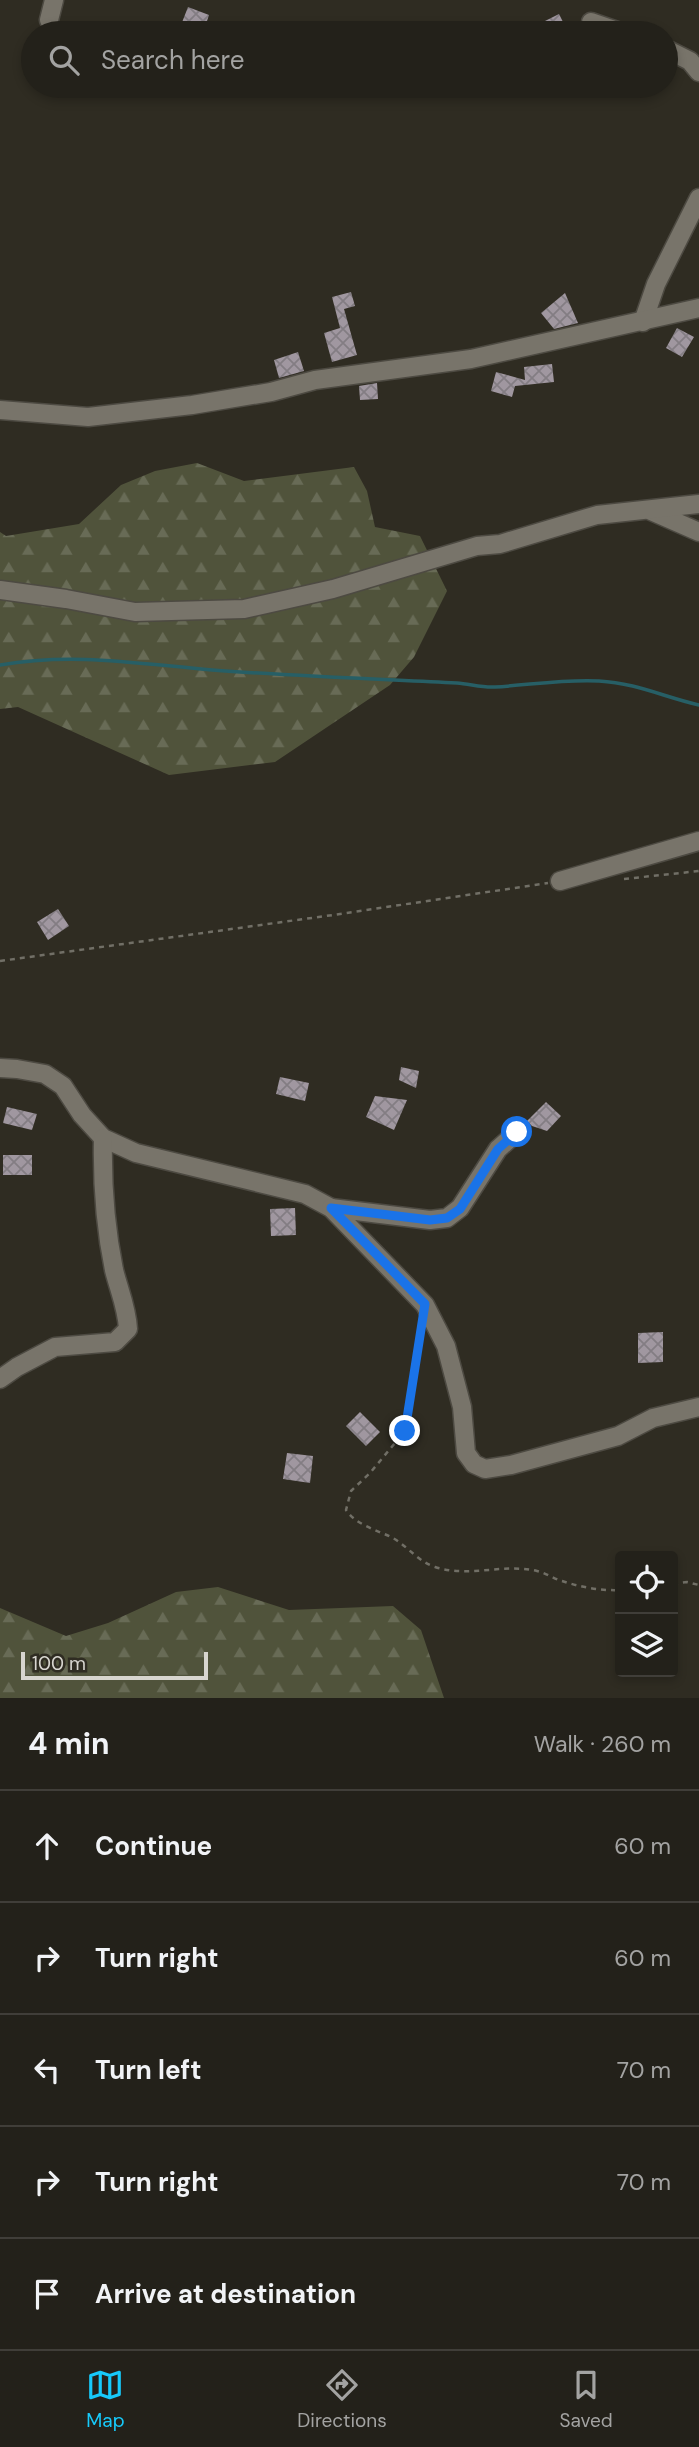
<!DOCTYPE html>
<html lang="en">
<head>
<meta charset="utf-8">
<style>
	:root { --surface:#23211a; --page:#2f2e27; --text:#f1f3f6; --muted:#a3a3a2; --line:#403e39; --accent:#17cafb }
	body { margin:0; font-family:"DM Sans",sans-serif; background:var(--page); color:var(--text) }
	.controls { position:absolute; right:21px; bottom:21px; display:grid; overflow:hidden; border-radius:7px; box-shadow:0 4px 10px #0003 }
	.controls button { width:63px; height:63px; display:grid; place-items:center; padding:0; border:0; border-bottom:2px solid var(--line); background:var(--surface); color:var(--text); font:35px sans-serif }
	.scale { position:absolute; left:21px; bottom:18px; width:187px; box-sizing:border-box; padding-left:7px; border:4px solid #d7d5cf; border-top:0; font-size:19px; line-height:24px; white-space:nowrap; color:#d7d5cf; -webkit-text-stroke:5px #2f2c22; paint-order:stroke }
	.stop { position:absolute; width:21px; height:21px; margin:-16px; border:5px solid #1a73e8; border-radius:50%; background:#fff }
	.stop.end { background:#1a73e8; border-color:#fff; box-shadow:0 2px 7px #0008 }
	.list { margin:0; padding:0; list-style:none }
	h2 { display:flex; justify-content:space-between; align-items:center; height:91px; margin:0; padding:0 28px; font-size:30px }
	h2 small { font-size:23px; font-weight:400; color:var(--muted) }
	.list li { display:grid; grid-template-columns:46px 1fr auto; gap:21px; align-items:center; box-sizing:border-box; height:112px; padding:0 28px; border-top:2px solid var(--line) }
	.list b { display:block; font-size:26px; white-space:nowrap }
	.list em { font-size:23px; font-style:normal; color:var(--muted) }
	.icon { flex:none; width:38px; height:38px; fill:none; stroke:currentColor; stroke-width:2; stroke-linecap:round; stroke-linejoin:round }
	.map { position:relative; flex:none; width:699px; height:1698px; overflow:hidden }
	.search { position:absolute; background:var(--surface); box-shadow:0 4px 10px #0003; left:21px; right:21px; top:21px; height:77px; display:flex; align-items:center; gap:18px; box-sizing:border-box; padding:0 24px; border-radius:38px; color:var(--muted); font-size:26px }
	.sheet { height:651px; background:var(--surface) }
	nav { display:flex; justify-content:space-around; align-items:center; box-sizing:border-box; height:98px; border-top:2px solid var(--line); background:var(--surface); font-size:19px; color:var(--muted) }
	nav a { display:grid; justify-items:center; gap:4px }
	nav .on { color:var(--accent) }
	.map>svg:first-child { display:block }
</style>
</head>
<body>
<div class="map">
<svg width="699" height="1698" viewBox="0 0 699 1698">
	<defs>
		<pattern id="forest-firs" width="22" height="20" patternUnits="userSpaceOnUse" patternTransform="scale(1.75)"><rect width="22" height="20" fill="#50533b"/><path d="M5 1l3.5 6h-7zM16 11l3.5 6h-7z" fill="#686b56"/></pattern>
		<pattern id="building-cross-hatch" width="8" height="8" patternUnits="userSpaceOnUse" patternTransform="scale(1.75)"><rect width="8" height="8" fill="#a097a0"/><path d="M0 0l8 8M0 8l8-8" fill="none" stroke="#837d83"/></pattern>
	</defs>
	<rect width="100%" height="100%" fill="#2f2c22"/>
	<!-- forest -->
	<g fill="url(#forest-firs)">
		<polygon points="197,463 244,481 354,467 367,491 375,527 420,536 447,591 414,657 390,685 275,762 169,775 18,707 0,709 0,532 6,536 79,524 121,485 155,471"/>
		<polygon points="218,1587 289,1610 393,1606 421,1630 444,1698 0,1698 0,1608 66,1636 108,1623 176,1592"/>
	</g>
	<g fill="none" stroke-linecap="round" stroke-linejoin="round">
		<!-- stream -->
		<path stroke="#275f66" stroke-width="3.5" d="M0 665C74 652 140 664 212 670 294 676 376 679 457 683 470 684 483 688 495 687 530 685 564 679 599 681 636 683 664 697 699 705"/>
	</g>
	<!-- building -->
	<g fill="url(#building-cross-hatch)">
		<polygon points="188,7 209,15 203,33 181,25"/>
		<polygon points="559,14 566,28 560,33 546,33 541,23"/>
		<polygon points="351,292 355,306 344,309 357,355 332,362 324,333 340,328 332,297"/>
		<polygon points="565,293 578,323 554,329 541,313"/>
		<polygon points="677,328 694,337 682,357 666,348"/>
		<polygon points="298,352 304,371 279,378 274,360"/>
		<polygon points="552,364 554,382 515,386 512,397 491,391 496,372 525,380 524,367"/>
		<polygon points="377,383 378,399 360,400 359,386"/>
		<polygon points="58,909 69,926 48,940 37,922"/>
		<polygon points="401,1067 419,1071 416,1088 399,1080"/>
		<polygon points="280,1077 309,1083 305,1101 276,1094"/>
		<polygon points="375,1096 407,1100 394,1130 366,1117"/>
		<polygon points="546,1102 561,1116 547,1131 532,1126 527,1121"/>
		<polygon points="7,1107 37,1114 32,1130 3,1123"/>
		<rect x="3" y="1155" width="29" height="20"/>
		<polygon points="295,1208 296,1235 271,1236 270,1209"/>
		<polygon points="663,1332 663,1362 638,1363 638,1333"/>
		<polygon points="360,1412 380,1432 366,1446 346,1426"/>
		<polygon points="287,1453 313,1456 310,1483 283,1479"/>
	</g>
	<g fill="none" stroke-linecap="round" stroke-linejoin="round">
		<defs>
			<g id="minor">
				<polyline points="49,20 54,0"/>
				<polyline points="591,22 623,33"/>
				<polyline points="666,49 690,61 699,72"/>
				<polyline points="643,322 656,284 699,198"/>
				<polyline points="0,410 88,417 192,405 271,392 315,380 471,359 699,308"/>
				<polyline points="651,511 699,532"/>
				<polyline points="0,590 66,599 135,612 244,609 333,589 477,546 500,544 597,515 699,504"/>
				<polyline points="560,881 699,841"/>
				<polyline points="0,1068 17,1069 45,1074 63,1086 82,1115 103,1138 136,1153 305,1194 331,1208 425,1305 446,1346 462,1407 466,1453 474,1464 485,1469 511,1465 618,1436 653,1418 699,1407"/>
				<polyline points="331,1208 430,1220 447,1218 460,1208 498,1149 517,1132"/>
				<path d="M0 1379 17 1367 55 1347 115 1342 128 1329C127 1308 119 1290 114 1270 105 1226 102 1183 103 1138"/>
			</g>
		</defs>
		<!-- minor casing -->
		<use href="#minor" stroke="#4d4a42" stroke-width="21"/>
		<!-- path -->
		<g stroke="#716f66" stroke-width="2.5" stroke-dasharray="5 5" stroke-linecap="butt">
			<polyline points="624,879 699,871"/>
			<polyline points="0,961 333,915 548,883"/>
			<path d="M421 1329 405 1431 370 1473 351 1491 346 1510C355 1524 376 1530 391 1537 408 1546 417 1561 435 1567 469 1578 504 1563 537 1571 546 1573 554 1579 562 1581 580 1587 601 1591 620 1590"/>
			<polyline points="673,1584 687,1582 699,1585"/>
		</g>
		<!-- minor -->
		<use href="#minor" stroke="#78746a" stroke-width="18"/>
	</g>
	<g fill="none" stroke-linecap="round" stroke-linejoin="round">
		<!-- route -->
		<polyline stroke="#1a73e8" stroke-width="9" points="405,1431 425,1304 331,1208 430,1220 447,1218 460,1209 498,1149 517,1132"/>
	</g>
</svg>
<div class="controls">
<button><svg class="icon" aria-label="locate" viewBox="0 0 24 24"><circle cx="12" cy="12" r="6"/><path d="M12 2v4M12 18v4M2 12h4M18 12h4"/></svg></button>
<button><svg class="icon" aria-label="layers" viewBox="0 0 24 24"><path d="M12 4l9 5-9 5-9-5zM3 14l9 5 9-5"/></svg></button>
</div>
<div class="scale">100 m</div>
<div class="stop" style="left:517px;top:1132px"></div>
<div class="stop end" style="left:405px;top:1431px"></div>
<div class="search"><svg class="icon" aria-label="search" viewBox="0 0 24 24"><circle cx="10" cy="10" r="6"/><path d="M15 15l6 6"/></svg>Search here</div>
</div>
<section class="sheet">
<h2>4 min<small>Walk · 260 m</small></h2>
<ul class="list">
<li><svg class="icon" aria-label="ahead" viewBox="0 0 24 24"><path d="M12 20V5M6 11l6-6 6 6"/></svg><div><b>Continue</b></div><em>60 m</em></li>
<li><svg class="icon" aria-label="right" viewBox="0 0 24 24"><path d="M7 20v-9h11M14 6l5 5-5 5"/></svg><div><b>Turn right</b></div><em>60 m</em></li>
<li><svg class="icon" aria-label="left" viewBox="0 0 24 24"><path d="M17 20v-9H6M10 6l-5 5 5 5"/></svg><div><b>Turn left</b></div><em>70 m</em></li>
<li><svg class="icon" aria-label="right" viewBox="0 0 24 24"><path d="M7 20v-9h11M14 6l5 5-5 5"/></svg><div><b>Turn right</b></div><em>70 m</em></li>
<li><svg class="icon" aria-label="arrive" viewBox="0 0 24 24"><path d="M6 21V4h12l-3 4 3 4H6"/></svg><div><b>Arrive at destination</b></div></li>
</ul>
</section>
<nav>
<a class="on"><svg class="icon" aria-label="map" viewBox="0 0 24 24"><path d="M3 6l6-2 6 2 6-2v14l-6 2-6-2-6 2zM9 4v14M15 6v14"/></svg>Map</a>
<a><svg class="icon" aria-label="directions" viewBox="0 0 24 24"><path d="M12 3l9 9-9 9-9-9zM9 14v-3h6M13 9l2 2-2 2"/></svg>Directions</a>
<a><svg class="icon" aria-label="saved" viewBox="0 0 24 24"><path d="M7 4h10v16l-5-4-5 4z"/></svg>Saved</a>
</nav>
</body>
</html>
